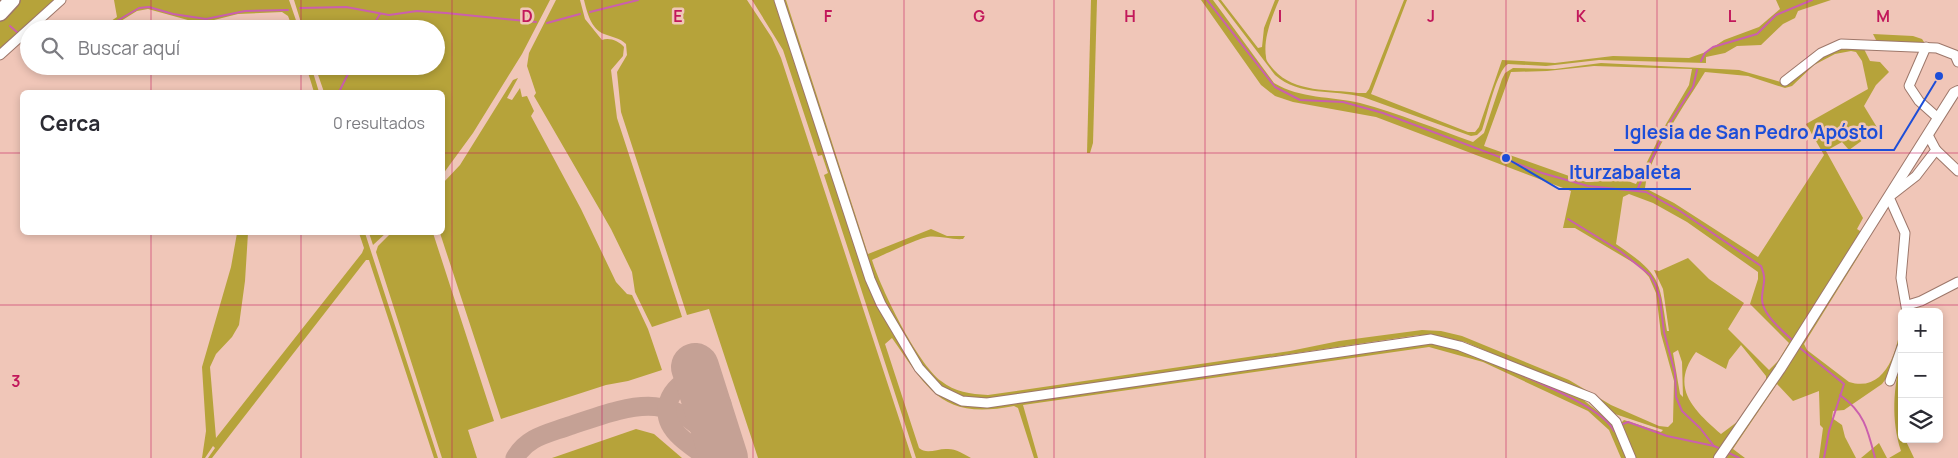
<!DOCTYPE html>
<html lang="es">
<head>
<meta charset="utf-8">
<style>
	:root { --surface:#fff; --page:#f2f2f3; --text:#2b2b33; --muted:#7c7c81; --line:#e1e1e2 }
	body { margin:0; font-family:Manrope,sans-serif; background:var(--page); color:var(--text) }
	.controls { position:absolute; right:15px; bottom:15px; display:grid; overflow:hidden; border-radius:8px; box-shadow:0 2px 8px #0003 }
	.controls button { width:45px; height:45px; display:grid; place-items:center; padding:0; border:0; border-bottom:1px solid var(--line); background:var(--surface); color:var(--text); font:25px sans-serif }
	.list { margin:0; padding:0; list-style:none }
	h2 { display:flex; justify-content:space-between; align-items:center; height:65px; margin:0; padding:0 20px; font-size:21px }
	h2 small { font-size:16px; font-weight:400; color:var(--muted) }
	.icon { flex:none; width:28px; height:28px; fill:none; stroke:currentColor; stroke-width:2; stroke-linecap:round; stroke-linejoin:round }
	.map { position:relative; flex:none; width:1958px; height:458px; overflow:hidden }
	.search { position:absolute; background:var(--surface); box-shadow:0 2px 8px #0003; left:20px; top:20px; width:425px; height:55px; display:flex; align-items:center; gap:12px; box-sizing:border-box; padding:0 18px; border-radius:28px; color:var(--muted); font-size:19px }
	.panel { position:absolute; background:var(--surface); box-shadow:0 2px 8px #0003; left:20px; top:90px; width:425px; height:145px; border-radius:8px }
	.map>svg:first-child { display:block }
</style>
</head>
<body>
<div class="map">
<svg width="1958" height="458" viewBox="0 0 1958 458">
	<rect width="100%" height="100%" fill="#f0c6b8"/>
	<!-- green -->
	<g fill="#b6a33a" fill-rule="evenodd">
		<polygon points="20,0 56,0 0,50 0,21"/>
		<polygon points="114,0 289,0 299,29 293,29 288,16 282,12 238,14 210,21 195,22 148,9 137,11 108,29 99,29 117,17"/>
		<polygon points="294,0 550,0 522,54 473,133 443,174 442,92 324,92 315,66 436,66 436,29 303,29"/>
		<path d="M556 0H580L585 19 602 40C609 37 619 41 624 47L623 56 611 70 617 118 682 317 652 327 635 292 632 272 611 229 534 96 536 93 527 66 529 53Z"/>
		<path d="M584 0H747L772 38 781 58 912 458H758L709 309 687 315 621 112 617 72 627 55 626 44C620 38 612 37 604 34 591 29 587 12 584 0Z"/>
		<path d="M752 0H775L879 308 907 356 935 391 960 404 1422 342 1455 346 1581 398 1607 419 1616 430 1628 458H1621L1609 430 1588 411 1483 362 1429 347 1023 405 1038 458H1034L1018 408 1014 406C942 420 929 391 892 338L885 344 919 448C927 455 938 448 948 449 956 449 964 454 971 458H916L824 175 828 173 822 155 818 156 783 50Z"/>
		<path d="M782 0H786L868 254 931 229 947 236H965L963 239C951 240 939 235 927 237 917 239 883 255 872 260 881 289 917 363 941 381 955 392 970 394 988 395L1290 351 1339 341 1422 330 1441 331 1462 336 1569 380 1611 405 1659 426 1668 427 1673 422 1674 381 1661 334 1656 293 1649 277 1639 266 1575 228H1563L1571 191 1376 117 1293 102 1275 96 1261 85 1201 0H1213L1274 83C1301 99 1330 96 1360 103 1398 113 1436 129 1473 142L1484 133 1502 79 1505 73 1513 68 1555 69 1601 63 1739 70 1784 83C1811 62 1827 45 1863 47L1870 61 1880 62 1889 72 1876 85 1864 106 1878 129 1849 150 1842 142 1826 151 1863 218 1857 229 1863 233 1716 458H1634L1620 424 1624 420 1661 432 1663 430 1609 412 1583 392 1465 342 1434 335H1419L981 400C969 399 958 397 948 392 918 377 882 297 869 266ZM1851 51 1856 52 1862 61 1868 89 1806 124 1824 155 1758 257 1674 203 1645 188C1649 154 1687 102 1705 72L1748 76 1785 88 1792 86 1814 65 1835 54ZM1594 66 1692 69 1689 85 1666 124 1636 184C1611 174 1609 182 1586 182L1484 146 1511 72 1547 71ZM1629 194 1653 203 1687 222 1758 272V279L1750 304 1789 343 1778 361 1769 370 1728 329 1744 303 1709 279 1688 258 1659 271 1654 270 1663 289 1669 331H1667C1659 278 1661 275 1616 244L1623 197ZM1741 345 1766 376V380L1737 422 1721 434C1694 410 1669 388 1696 352L1726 369 1729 360ZM1678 350 1682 362 1683 397 1680 394 1673 353Z"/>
		<polygon points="1091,0 1097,0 1093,143 1090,153 1087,153"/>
		<path d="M1218 0H1221L1258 48 1262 47 1264 28 1275 0H1279C1272 17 1263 38 1266 57 1266 62 1271 66 1274 70 1295 93 1329 89 1358 93H1366L1369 89 1404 0H1407L1371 94 1468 132H1475L1479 127 1502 60 1555 63 1613 56 1689 58 1706 52 1724 40 1759 27 1780 9 1776 0H1831L1798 11 1795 18 1783 24 1761 45 1737 46 1725 53 1706 57V63L1599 60 1546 66 1508 64C1497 70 1487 116 1482 130L1477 135 1471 136 1363 97C1333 89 1300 97 1275 75Z"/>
		<polygon points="1873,34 1913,36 1922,39 1926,45 1878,44"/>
		<polygon points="306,66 311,66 319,92 314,92"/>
		<polygon points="518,78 507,98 512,100 520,88 522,97 527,96 534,111 531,116 581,209 616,282 627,294 632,295 648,329 662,370 628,381 606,385 501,419 440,233 442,232 443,183 460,165 513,80"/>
		<polygon points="392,232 433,233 494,421 468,430 477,458 442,458 376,252 378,246"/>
		<polygon points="237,233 248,233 245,281 239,325 232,337 216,354 210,367 216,438 362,253 364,248 359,233 365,233 438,458 434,458 369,260 366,260 212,458 208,458 215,448 213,446 205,458 202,458 206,431 202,367 231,267"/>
		<polygon points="369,233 369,232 386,233 373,245"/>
		<path d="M1861 247 1863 249 1804 344 1807 350 1849 382C1888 394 1899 345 1902 316V338L1890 373 1882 384 1844 410 1833 411 1832 418 1842 425 1845 437 1856 458H1819L1823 428 1820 425 1819 391 1793 401 1777 384 1733 449 1745 458H1723Z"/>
		<path d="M1902 356V439H1905L1914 458H1889L1901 451C1891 420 1893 387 1902 356Z"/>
		<polygon points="636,429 654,434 682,458 552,458"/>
		<polygon points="1879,443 1887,458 1861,458"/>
	</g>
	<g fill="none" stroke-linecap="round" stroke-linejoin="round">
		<!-- stream -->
		<g stroke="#cb5fad" stroke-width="2">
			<path d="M1207 0 1275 87 1300 100 1343 102 1383 113 1542 173 1588 186 1646 192 1680 211 1761 266C1767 280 1763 283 1762 297 1761 314 1782 330 1793 341"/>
			<polyline points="300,8 346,7 389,15 417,11 446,13 536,22"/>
			<polyline points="590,12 638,0"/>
			<polyline points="547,23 580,14"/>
			<polyline points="10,26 18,33"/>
			<polyline points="103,29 139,8 149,7 173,14 206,19 245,11 288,10"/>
			<polyline points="371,29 380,14"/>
			<polyline points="25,39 29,43"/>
			<polyline points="1701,61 1705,53 1713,47 1757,34 1776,15 1812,0"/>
			<polyline points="339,92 352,66"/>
			<polyline points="1637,190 1667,127 1693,87 1697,70"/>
			<polyline points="1568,219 1620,251 1650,275 1656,286 1660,299 1664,332 1675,373 1676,397 1682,411 1700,428 1714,446 1721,449"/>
			<polyline points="1800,348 1844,384 1829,431 1824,458"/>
			<path d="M1515 372C1539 383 1603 408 1614 431"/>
			<polyline points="1200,377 1223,373"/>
			<path d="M1840 395C1864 412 1868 430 1875 458"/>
			<polyline points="1623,424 1628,422 1667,436 1714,446"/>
			<polyline points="1727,452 1739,458"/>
			<polyline points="1725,458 1729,453"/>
		</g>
		<!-- taxiway -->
		<g stroke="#c5a195" stroke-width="19">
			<path d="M515 458C527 437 547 434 569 426 637 403 674 388 723 453"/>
			<path d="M707 458C695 448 677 438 670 424 658 400 684 370 709 381L722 404 731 458"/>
		</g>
		<!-- runway -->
		<polyline stroke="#c5a195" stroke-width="48" points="695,367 724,458"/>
		<defs>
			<g id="minor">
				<polyline points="779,0 870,279 881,304 919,368 939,390 962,401 987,403 1431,339 1460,346 1592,398 1616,422 1631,458"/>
				<polyline points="1926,47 1909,86 1919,101 1938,118"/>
				<polyline points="0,55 61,0"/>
				<polyline points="1785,81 1821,53 1841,44 1937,48 1955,55 1958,62"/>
				<polyline points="1936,150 1958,171"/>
				<polyline points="1908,305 1921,301 1958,282"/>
				<polyline points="1907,312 1901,278 1905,233 1889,197 1916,176 1936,150 1928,135"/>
				<polyline points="1890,381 1902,347"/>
			</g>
			<polyline id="tertiary" points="1719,458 1780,369 1954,93 1958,91"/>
			<polyline id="motorway" points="0,13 12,0"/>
		</defs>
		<!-- minor casing -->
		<use href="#minor" stroke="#9d776a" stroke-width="11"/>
		<!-- tertiary casing -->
		<use href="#tertiary" stroke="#9d776a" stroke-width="12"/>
		<!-- motorway casing -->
		<use href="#motorway" stroke="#9d776a" stroke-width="18"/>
		<!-- minor -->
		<use href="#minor" stroke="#fff" stroke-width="9"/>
		<!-- tertiary -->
		<use href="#tertiary" stroke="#fff" stroke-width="10"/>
		<!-- motorway -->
		<use href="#motorway" stroke="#fff" stroke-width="15"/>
	</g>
	<!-- grid -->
	<path fill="none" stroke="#c2185b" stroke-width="1" stroke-opacity="0.55" d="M151 0V29M301 0V29M452 0V458M602 0V458M753 0V458M904 0V458M1054 0V458M1205 0V458M1356 0V458M1506 0V458M1657 0V458M1807 0V458M151 66V92M301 66V92M0 153H22M442 153H1958M151 232V458M301 232V458M0 305H1958"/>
	<g font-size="16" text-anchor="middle" font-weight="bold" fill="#c2185b" stroke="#f0c6b8" stroke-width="5" stroke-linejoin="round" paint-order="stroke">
		<text x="527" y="22">D</text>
		<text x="678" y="22">E</text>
		<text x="828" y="22">F</text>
		<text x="979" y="22">G</text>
		<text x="1130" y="22">H</text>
		<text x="1280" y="22">I</text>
		<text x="1431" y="22">J</text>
		<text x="1581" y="22">K</text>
		<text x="1732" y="22">L</text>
		<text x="1883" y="22">M</text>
		<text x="16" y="387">3</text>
	</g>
	<!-- callouts -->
	<path fill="none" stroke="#1d4ed8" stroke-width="2" d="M1939 76L1894 150H1614M1506 158L1559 189H1691"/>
	<g fill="#1d4ed8" stroke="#f0c6b8" stroke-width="2">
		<circle cx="1939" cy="76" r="5"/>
		<circle cx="1506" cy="158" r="5"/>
	</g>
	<g font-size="19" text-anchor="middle" font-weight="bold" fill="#1d4ed8" stroke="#f0c6b8" stroke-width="5" stroke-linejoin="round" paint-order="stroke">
		<text x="1754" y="139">Iglesia de San Pedro Apóstol</text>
		<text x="1625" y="179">Iturzabaleta</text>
	</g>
</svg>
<div class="controls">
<button>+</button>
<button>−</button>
<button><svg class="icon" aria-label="layers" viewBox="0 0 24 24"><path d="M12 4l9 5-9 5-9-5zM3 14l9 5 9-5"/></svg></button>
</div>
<div class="search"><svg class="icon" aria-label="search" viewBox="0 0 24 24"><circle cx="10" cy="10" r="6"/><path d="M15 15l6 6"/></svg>Buscar aquí</div>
<section class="panel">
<h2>Cerca<small>0 resultados</small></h2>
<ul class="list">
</ul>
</section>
</div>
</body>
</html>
